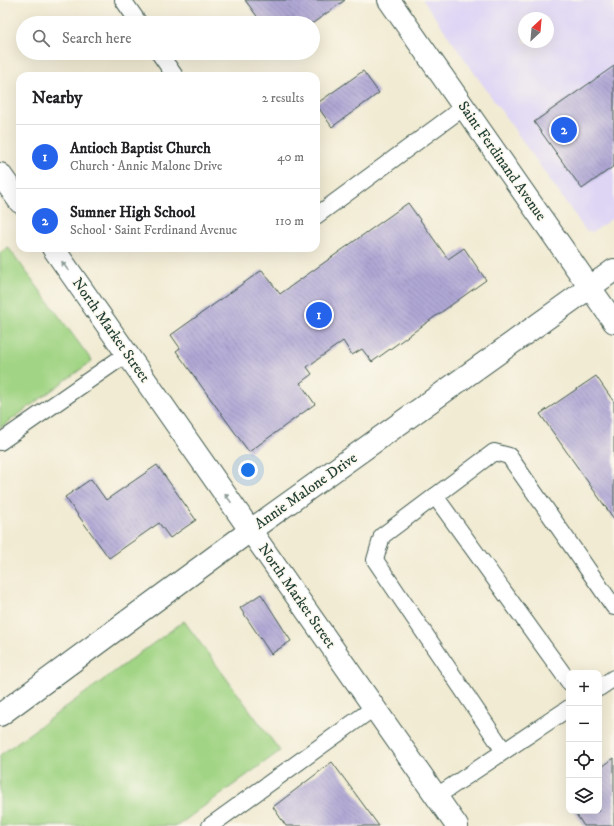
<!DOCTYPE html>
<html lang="en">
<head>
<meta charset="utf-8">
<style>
	:root { --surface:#fff; --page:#f6f6f6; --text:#202124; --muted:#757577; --line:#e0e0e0; --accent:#2563eb }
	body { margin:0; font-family:"IM FELL DW Pica",serif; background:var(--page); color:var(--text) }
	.controls { position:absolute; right:12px; bottom:12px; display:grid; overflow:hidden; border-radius:8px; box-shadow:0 4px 16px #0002 }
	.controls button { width:36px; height:36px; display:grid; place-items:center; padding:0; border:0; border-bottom:1px solid var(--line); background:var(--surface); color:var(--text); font:20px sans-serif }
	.compass { position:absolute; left:518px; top:12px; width:36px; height:36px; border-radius:50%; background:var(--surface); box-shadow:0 4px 16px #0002; rotate:26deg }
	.you { position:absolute; left:248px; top:470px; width:14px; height:14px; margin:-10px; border:3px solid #fff; border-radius:50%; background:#1a73e8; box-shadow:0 0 0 6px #1a73e833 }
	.badge { display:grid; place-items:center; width:26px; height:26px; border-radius:50%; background:var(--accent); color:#fff; font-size:13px; font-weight:700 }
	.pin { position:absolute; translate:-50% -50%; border:2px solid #fff; box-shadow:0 1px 4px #0006 }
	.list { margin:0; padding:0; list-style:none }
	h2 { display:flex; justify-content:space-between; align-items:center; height:52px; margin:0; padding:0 16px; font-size:17px }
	h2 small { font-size:13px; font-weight:400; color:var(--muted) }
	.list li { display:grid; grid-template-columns:26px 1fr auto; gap:12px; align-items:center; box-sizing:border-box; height:64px; padding:0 16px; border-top:1px solid var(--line) }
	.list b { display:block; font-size:15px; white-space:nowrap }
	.list p { margin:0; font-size:13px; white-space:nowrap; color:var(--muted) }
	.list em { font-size:13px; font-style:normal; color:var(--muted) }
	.icon { flex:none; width:22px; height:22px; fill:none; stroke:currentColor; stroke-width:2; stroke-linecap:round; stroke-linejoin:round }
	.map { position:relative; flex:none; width:614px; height:826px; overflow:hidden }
	.search { position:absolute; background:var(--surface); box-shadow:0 4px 16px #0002; left:16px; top:16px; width:304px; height:44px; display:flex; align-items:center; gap:10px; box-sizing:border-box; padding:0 14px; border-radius:22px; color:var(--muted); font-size:15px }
	.panel { position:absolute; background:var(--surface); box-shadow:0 4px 16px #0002; left:16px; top:72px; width:304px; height:180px; border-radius:12px }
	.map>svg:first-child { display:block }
</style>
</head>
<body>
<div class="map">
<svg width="614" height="826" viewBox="0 0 614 826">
	<defs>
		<pattern id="building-back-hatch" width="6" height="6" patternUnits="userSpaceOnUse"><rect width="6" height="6" fill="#b1a8d5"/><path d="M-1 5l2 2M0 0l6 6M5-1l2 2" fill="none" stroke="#8f8aae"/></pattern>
	</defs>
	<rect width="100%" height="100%" fill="#fbf7ec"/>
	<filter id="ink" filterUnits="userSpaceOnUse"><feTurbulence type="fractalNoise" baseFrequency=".025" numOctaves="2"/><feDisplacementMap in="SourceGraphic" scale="8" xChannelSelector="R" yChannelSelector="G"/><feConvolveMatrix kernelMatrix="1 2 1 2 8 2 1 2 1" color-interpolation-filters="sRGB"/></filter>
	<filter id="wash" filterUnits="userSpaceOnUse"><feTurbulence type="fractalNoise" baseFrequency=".012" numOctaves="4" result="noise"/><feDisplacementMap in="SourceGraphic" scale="16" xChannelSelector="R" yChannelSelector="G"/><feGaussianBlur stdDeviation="0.9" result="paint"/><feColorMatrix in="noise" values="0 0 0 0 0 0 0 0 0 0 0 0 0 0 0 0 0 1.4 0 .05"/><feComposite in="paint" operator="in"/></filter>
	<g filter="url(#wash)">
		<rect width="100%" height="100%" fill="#f1ebd3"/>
		<!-- built -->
		<path fill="#ded5f5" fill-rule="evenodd" d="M423 0H614V217L593 232 586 231ZM524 18H548V42H524Z"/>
		<!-- green -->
		<g fill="#a1d484" stroke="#60885c">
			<polygon points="8,247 92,361 0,428 0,253"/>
			<polygon points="184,621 280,751 177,826 0,826 0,755"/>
		</g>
		<g id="blocks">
			<!-- building -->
			<g fill="url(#building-back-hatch)">
				<polygon points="245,0 345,0 313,23 262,23"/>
				<polygon points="614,66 614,166 582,189 534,122"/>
				<polygon points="363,71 379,93 332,127 316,104"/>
				<polygon points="408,203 448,259 464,248 486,280 372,362 362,349 352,355 343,341 307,367 312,374 300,383 315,404 249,452 176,351 180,348 171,335 262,270 280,294"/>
				<polygon points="596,376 614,402 614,519 540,414"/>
				<polygon points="157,465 196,520 170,538 159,523 109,558 65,497 91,479 106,500"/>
				<polygon points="261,594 291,641 271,654 240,608"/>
				<polygon points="614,758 614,826 584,826 574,811 599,811 599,769"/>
				<polygon points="332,762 379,826 286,826 273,807"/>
			</g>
		</g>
	</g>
	<g filter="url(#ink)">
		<use href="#blocks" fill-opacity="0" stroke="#3e574c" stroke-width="1"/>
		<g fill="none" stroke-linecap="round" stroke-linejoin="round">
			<defs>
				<g id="lane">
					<polyline points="123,0 139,23"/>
					<polyline points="159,53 175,76"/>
					<polyline points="316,216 464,107"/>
					<polyline points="0,442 128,353"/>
					<polyline points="435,496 569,682"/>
					<polyline points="599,688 614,678"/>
					<polyline points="504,751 375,560 382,536 494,452 509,456 614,607"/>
					<polyline points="437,796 569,708"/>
					<polyline points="210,826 375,707"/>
				</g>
				<g id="street">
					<polyline points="389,0 614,322"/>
					<polyline points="0,174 20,202"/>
					<polyline points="53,248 457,826"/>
					<polyline points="0,715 251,530 614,270"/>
				</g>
			</defs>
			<!-- lane casing -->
			<use href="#lane" stroke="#3e574c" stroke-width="18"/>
			<!-- street casing -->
			<use href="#street" stroke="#3e574c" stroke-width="24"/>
			<!-- lane -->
			<use href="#lane" stroke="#fff" stroke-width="16"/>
			<!-- street -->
			<use href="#street" stroke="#fff" stroke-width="22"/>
		</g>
		<!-- one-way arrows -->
		<defs><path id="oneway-solid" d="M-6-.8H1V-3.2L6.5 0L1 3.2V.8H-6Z"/></defs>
		<g fill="#8f9e9a">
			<use href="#oneway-solid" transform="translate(65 266) rotate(-125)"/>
			<use href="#oneway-solid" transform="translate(228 498) rotate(-125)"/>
		</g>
	</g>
	<g text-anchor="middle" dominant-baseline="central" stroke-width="3" stroke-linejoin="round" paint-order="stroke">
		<!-- street labels -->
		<g font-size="15" fill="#1f3d34" stroke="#fbf7ec">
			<text transform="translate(502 161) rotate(55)">Saint Ferdinand Avenue</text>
			<text transform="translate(111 330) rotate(55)">North Market Street</text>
			<text transform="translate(306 491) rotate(-35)">Annie Malone Drive</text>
			<text transform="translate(297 596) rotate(55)">North Market Street</text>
		</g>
	</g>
</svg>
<div class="controls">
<button>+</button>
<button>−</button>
<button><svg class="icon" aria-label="locate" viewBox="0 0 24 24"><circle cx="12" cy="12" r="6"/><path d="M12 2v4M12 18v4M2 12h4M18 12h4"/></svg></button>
<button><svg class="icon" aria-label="layers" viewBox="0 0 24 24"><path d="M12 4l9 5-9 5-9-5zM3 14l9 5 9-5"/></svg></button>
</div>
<svg class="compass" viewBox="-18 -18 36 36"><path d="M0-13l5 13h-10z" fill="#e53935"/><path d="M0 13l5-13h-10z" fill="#757577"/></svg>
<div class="you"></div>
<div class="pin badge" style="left:319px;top:315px">1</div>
<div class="pin badge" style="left:564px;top:130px">2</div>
<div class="search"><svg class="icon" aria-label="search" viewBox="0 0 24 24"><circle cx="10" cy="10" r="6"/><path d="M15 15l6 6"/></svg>Search here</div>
<section class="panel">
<h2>Nearby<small>2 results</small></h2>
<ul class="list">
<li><span class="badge">1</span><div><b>Antioch Baptist Church</b><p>Church · Annie Malone Drive</p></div><em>40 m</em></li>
<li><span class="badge">2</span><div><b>Sumner High School</b><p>School · Saint Ferdinand Avenue</p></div><em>110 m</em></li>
</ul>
</section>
</div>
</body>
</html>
